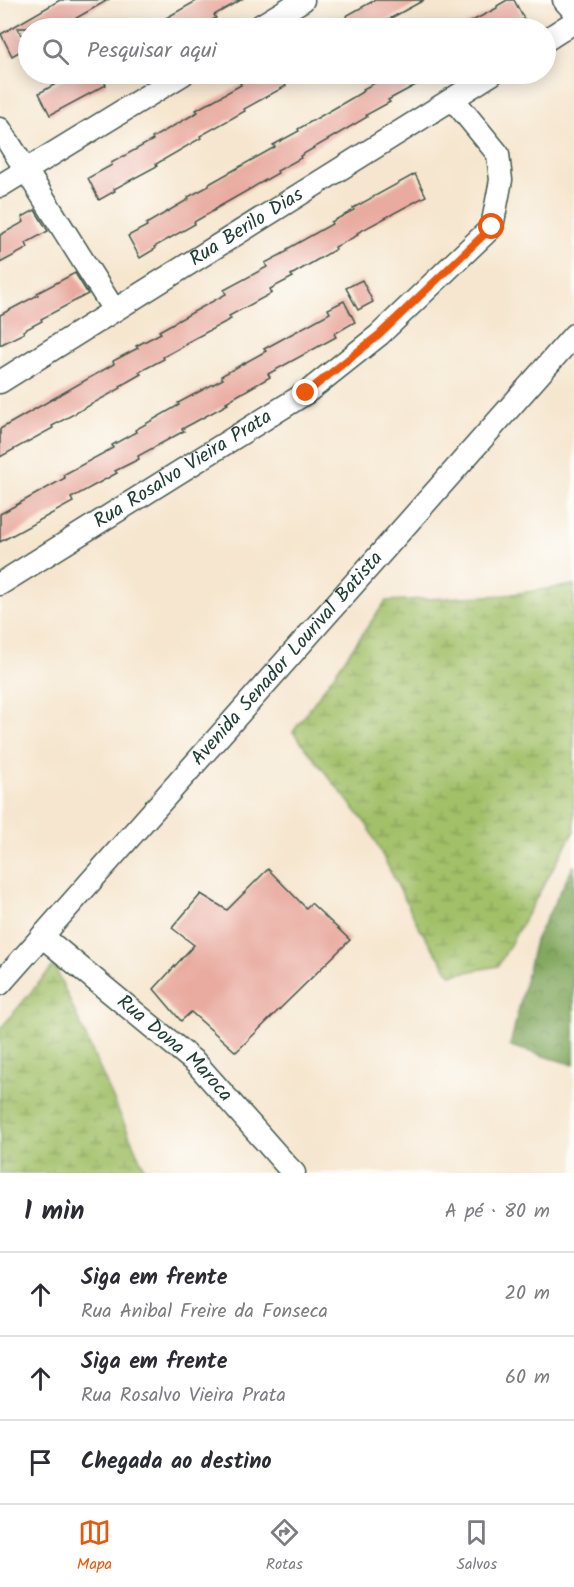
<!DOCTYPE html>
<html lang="pt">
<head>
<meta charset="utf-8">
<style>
	:root { --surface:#fff; --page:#f2f2f3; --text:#2b2b33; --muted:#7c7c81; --line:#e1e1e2; --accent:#ea580c }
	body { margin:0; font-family:Kalam,sans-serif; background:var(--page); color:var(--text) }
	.stop { position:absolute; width:18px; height:18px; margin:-14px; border:4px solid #ea580c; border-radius:50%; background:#fff }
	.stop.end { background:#ea580c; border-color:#fff; box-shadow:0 2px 6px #0008 }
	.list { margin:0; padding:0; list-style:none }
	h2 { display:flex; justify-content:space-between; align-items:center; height:78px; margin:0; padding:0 24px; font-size:26px }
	h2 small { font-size:20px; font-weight:400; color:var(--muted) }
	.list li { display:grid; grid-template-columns:39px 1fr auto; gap:18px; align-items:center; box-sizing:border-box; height:84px; padding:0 24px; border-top:2px solid var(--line) }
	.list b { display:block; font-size:22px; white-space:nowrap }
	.list p { margin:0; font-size:20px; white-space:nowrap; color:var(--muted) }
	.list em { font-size:20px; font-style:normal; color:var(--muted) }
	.icon { flex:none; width:33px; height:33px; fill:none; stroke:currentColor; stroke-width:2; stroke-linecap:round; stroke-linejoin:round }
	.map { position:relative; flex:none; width:574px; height:1173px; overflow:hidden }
	.search { position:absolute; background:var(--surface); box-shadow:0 3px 15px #0003; left:18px; right:18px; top:18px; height:66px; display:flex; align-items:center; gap:15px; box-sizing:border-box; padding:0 21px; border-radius:33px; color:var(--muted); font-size:22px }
	.sheet { height:330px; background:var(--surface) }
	nav { display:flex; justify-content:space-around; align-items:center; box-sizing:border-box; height:84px; border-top:2px solid var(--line); background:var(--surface); font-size:16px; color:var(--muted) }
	nav a { display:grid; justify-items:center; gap:3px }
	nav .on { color:var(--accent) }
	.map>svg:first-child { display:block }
</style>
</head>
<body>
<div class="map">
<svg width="574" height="1173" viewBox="0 0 574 1173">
	<defs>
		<pattern id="forest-crowns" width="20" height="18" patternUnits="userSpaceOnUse" patternTransform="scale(1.5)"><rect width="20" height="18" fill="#80a65c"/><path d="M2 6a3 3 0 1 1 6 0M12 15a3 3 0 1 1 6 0" fill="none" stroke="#68884d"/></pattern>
		<pattern id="wetland-marsh" width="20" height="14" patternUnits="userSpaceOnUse" patternTransform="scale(1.5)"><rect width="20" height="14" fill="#a1c068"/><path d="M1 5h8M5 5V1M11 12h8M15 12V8" fill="none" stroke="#839d56"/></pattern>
	</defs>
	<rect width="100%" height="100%" fill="#fdfcf7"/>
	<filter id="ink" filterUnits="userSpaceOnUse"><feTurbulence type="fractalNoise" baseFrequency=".0167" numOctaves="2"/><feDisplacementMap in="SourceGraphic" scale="12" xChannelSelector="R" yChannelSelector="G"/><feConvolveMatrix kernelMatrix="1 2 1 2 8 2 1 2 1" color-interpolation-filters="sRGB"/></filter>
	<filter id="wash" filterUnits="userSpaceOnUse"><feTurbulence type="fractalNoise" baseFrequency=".008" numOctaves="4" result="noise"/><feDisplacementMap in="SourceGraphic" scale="24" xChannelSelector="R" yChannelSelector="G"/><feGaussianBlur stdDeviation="1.35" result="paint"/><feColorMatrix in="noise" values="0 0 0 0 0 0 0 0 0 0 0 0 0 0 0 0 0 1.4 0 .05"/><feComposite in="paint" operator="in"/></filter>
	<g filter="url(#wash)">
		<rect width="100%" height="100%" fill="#f6e6cf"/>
		<!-- forest -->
		<polygon fill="url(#forest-crowns)" stroke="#507248" stroke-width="1.5" points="574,865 574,1065 510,1046 535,940"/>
		<!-- wetland -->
		<g fill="url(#wetland-marsh)" stroke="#607e4e" stroke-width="1.5">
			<polygon points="574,585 574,831 498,966 451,975 420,929 367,825 293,732 386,601 505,595"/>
			<polygon points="54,965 146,1173 0,1173 0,1029"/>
		</g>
		<g id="blocks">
			<!-- building -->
			<g fill="#e9aba0">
				<polygon points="60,0 108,0 59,28 18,28 28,47 12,56 1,34"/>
				<polygon points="198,0 241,0 214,15 216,18 197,28 148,28"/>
				<polygon points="375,0 424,0 373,28 353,28 346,16"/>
				<polygon points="507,0 514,0 524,19 505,28 459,28 497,8 497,6"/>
				<polygon points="74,74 100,74 106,85 50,115 39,93"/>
				<polygon points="257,74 280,74 286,86 244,109 245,111 200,136 201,138 156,164 157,166 114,189 115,191 99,200 88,178 112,165 111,163 153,140 152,138 198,112 196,110 241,85 240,83"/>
				<polygon points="392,74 436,74 388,100 390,102 366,115 367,117 300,156 301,158 277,171 278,173 215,209 215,210 194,222 195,224 154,247 155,249 140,258 128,236 147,226 146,224 189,199 188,197 209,186 209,184 275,147 273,145 299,131 298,129 340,105 364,91 363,89"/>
				<polygon points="415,174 426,196 357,233 358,235 335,247 336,249 291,275 293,277 270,289 272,293 229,316 231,319 186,343 187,344 163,357 164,359 139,372 141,374 120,386 121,388 52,426 53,428 0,457 0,429 114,364 113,361 138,348 136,346 161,333 159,331 226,294 224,290 267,267 265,263 288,251 287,249 332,224 331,222 354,210 353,208"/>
				<polygon points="35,210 48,231 26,243 28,248 0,263 0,235 24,222 22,217"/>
				<polygon points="75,273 88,294 41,319 42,321 23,331 24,333 0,345 0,315 38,295 37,293"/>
				<polygon points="362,280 373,302 358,310 346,288"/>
				<polygon points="344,301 355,322 334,334 336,337 268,374 270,377 226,402 228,404 182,429 184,431 138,456 139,459 115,471 117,473 71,498 73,502 0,542 0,514 65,478 63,475 113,448 112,445 136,432 135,430 179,405 178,403 223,379 221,376 266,351 264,349 330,313 328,309"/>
				<polygon points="268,869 306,908 311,903 350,940 236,1052 191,1012 181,1021 154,989 194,945 172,928 201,894 227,910"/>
			</g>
		</g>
	</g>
	<g filter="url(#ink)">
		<use href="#blocks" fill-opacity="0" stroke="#3f564b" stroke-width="1.5"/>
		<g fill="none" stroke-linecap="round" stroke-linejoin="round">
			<defs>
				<g id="minor">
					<polyline points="564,0 574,11"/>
					<polyline points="257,28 303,0"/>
					<polyline points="546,40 574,22"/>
					<polyline points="0,129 114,310"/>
					<polyline points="0,186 183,74"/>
					<path id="s1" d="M0 382 492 74"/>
					<path id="s2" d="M0 584 306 393 379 335 492 227 501 180 498 154 453 99"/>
					<path id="s3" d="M42 936 196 1063 287 1166 294 1173"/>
					<path id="s4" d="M0 984 574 335"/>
				</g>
			</defs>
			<!-- minor casing -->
			<use href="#minor" stroke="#3f564b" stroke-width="25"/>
			<!-- minor -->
			<use href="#minor" stroke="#fff" stroke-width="22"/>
		</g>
	</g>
	<g fill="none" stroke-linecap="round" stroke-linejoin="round" filter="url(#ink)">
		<!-- route -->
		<polyline stroke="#ea580c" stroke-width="8" points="306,393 379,335 492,227"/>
	</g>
	<g text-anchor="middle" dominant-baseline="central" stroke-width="4.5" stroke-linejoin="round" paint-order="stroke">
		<!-- street labels -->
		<g font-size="20" fill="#1f3d34" stroke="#fdfcf7">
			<text stroke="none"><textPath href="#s1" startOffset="291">Rua Berilo Dias</textPath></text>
			<text stroke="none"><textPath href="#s2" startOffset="216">Rua Rosalvo Vieira Prata</textPath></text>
			<text stroke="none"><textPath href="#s4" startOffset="434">Avenida Senador Lourival Batista</textPath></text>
			<text stroke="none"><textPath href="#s3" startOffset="174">Rua Dona Maroca</textPath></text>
		</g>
	</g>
</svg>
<div class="stop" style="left:492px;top:227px"></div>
<div class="stop end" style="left:306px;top:393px"></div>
<div class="search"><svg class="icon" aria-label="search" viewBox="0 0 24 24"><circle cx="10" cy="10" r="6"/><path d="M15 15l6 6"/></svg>Pesquisar aqui</div>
</div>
<section class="sheet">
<h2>1 min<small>A pé · 80 m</small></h2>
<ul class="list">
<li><svg class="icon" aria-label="ahead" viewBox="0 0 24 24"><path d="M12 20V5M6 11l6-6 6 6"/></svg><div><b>Siga em frente</b><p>Rua Anibal Freire da Fonseca</p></div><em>20 m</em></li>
<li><svg class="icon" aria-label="ahead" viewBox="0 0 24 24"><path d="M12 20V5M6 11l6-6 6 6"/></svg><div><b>Siga em frente</b><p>Rua Rosalvo Vieira Prata</p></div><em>60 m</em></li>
<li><svg class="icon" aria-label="arrive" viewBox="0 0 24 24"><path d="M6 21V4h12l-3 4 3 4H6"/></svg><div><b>Chegada ao destino</b></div></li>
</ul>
</section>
<nav>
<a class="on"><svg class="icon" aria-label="map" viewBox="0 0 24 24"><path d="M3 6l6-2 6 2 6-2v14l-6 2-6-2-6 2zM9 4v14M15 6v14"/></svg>Mapa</a>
<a><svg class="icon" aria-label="directions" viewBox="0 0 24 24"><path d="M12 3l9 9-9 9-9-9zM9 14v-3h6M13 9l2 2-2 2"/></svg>Rotas</a>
<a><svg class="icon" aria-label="saved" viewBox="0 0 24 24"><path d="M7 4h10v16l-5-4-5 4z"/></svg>Salvos</a>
</nav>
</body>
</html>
